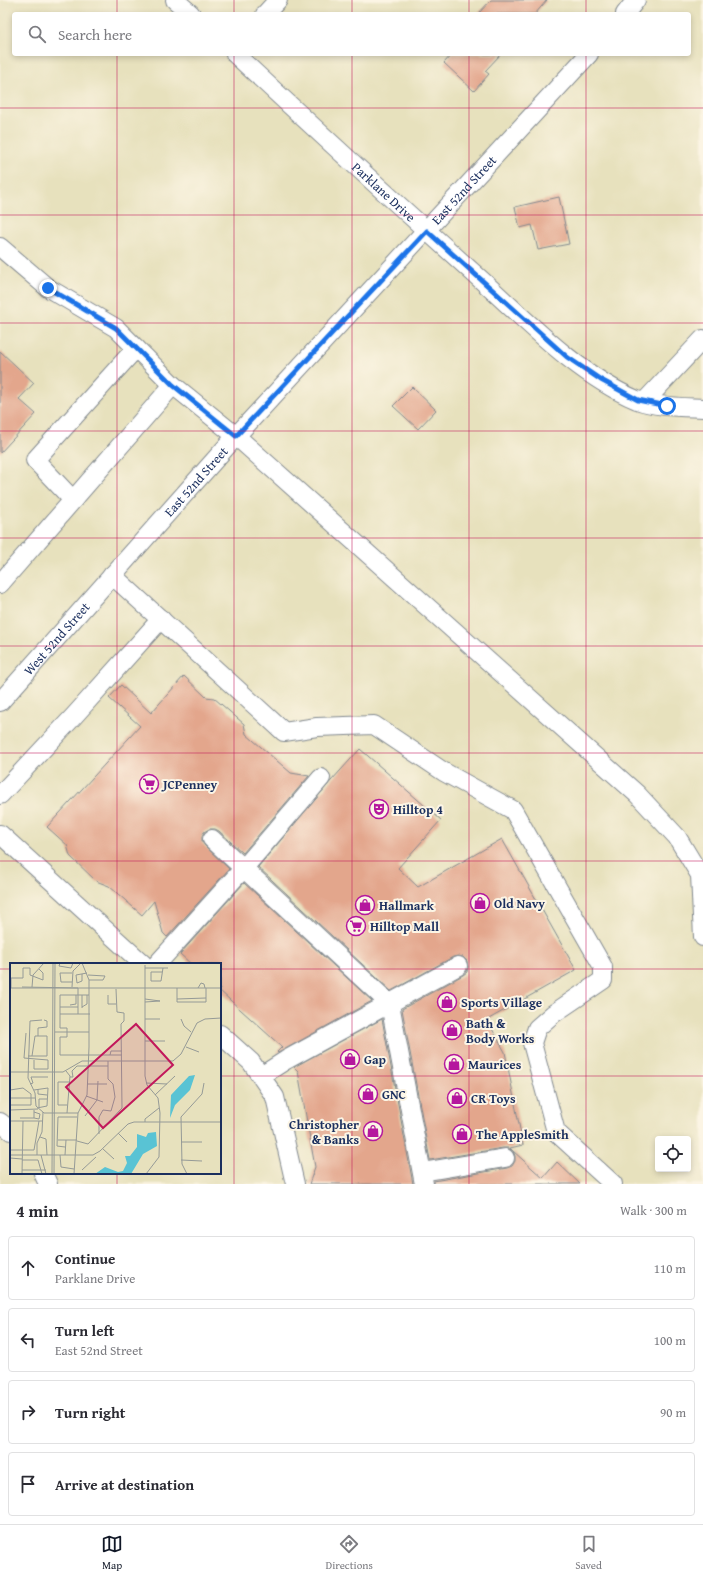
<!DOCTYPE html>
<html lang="en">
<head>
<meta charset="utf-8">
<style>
	:root { --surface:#fff; --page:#f7f7f7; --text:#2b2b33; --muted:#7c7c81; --line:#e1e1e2; --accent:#111827 }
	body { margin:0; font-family:"Gentium Book Plus",serif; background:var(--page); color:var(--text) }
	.controls { position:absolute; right:12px; bottom:12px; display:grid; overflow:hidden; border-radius:4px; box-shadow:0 2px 6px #0003 }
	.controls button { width:36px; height:36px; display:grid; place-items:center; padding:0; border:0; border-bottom:1px solid var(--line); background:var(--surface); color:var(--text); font:20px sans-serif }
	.stop { position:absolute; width:12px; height:12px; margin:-9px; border:3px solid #1a73e8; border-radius:50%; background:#fff }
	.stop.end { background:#1a73e8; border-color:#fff; box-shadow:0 1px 4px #0008 }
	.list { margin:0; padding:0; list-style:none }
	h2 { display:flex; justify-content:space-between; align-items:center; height:52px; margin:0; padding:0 16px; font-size:17px }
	h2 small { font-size:13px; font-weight:400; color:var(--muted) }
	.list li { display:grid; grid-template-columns:26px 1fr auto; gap:12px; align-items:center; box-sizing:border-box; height:64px; margin:0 8px 8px; padding:0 8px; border:1px solid var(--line); border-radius:4px }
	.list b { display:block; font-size:15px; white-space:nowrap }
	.list p { margin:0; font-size:13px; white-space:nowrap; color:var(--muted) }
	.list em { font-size:13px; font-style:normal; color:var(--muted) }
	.icon { flex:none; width:22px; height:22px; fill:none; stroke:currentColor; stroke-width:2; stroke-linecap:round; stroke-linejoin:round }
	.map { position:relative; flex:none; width:703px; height:1184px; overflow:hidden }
	.search { position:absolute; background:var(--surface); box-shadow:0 2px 6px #0003; left:12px; right:12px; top:12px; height:44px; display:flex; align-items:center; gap:10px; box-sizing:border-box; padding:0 14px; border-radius:4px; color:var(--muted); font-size:15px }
	.sheet { height:340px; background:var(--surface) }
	nav { display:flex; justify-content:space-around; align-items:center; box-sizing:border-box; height:56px; border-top:1px solid var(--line); background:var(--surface); font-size:11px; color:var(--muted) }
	nav a { display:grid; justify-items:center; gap:2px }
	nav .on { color:var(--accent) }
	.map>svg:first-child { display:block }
</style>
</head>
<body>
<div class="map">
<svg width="703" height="1184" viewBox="0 0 703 1184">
	<rect width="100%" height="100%" fill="#fcf5e5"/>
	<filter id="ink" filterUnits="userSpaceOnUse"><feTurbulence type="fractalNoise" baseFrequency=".025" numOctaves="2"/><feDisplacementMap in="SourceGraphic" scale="8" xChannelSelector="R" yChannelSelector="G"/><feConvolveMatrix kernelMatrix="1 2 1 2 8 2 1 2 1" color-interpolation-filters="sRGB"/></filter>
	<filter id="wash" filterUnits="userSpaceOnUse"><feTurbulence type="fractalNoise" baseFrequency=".012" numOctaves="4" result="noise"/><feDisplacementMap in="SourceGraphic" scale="16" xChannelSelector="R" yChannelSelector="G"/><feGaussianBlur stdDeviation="0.9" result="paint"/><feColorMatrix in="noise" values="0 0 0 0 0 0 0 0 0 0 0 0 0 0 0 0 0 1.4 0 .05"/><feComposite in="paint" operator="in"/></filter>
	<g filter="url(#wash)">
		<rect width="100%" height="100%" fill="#e7e1bd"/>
		<g id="blocks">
			<!-- building -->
			<g fill="#e3a68c">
				<polygon points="491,0 547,0 535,14 478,14"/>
				<polygon points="452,54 501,54 485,71 489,74 474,91 444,63"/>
				<polygon points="559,197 569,244 538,250 532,225 520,228 515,207"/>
				<polygon points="0,351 34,383 19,399 36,414 0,453"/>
				<polygon points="412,387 436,410 418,429 393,406"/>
				<polygon points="184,676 206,697 214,698 244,724 246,734 291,773 309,776 243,853 219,831 215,829 209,829 204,832 202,836 202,842 205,846 229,869 167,937 163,933 154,901 142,915 109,886 96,881 70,856 67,845 47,827 140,726 109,698 121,685 151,713"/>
				<polygon points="360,749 441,820 398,868 418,887 502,839 576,970 487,1020 505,1052 523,1145 510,1148 513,1151 508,1148 503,1148 430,1160 402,1009 463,975 467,972 468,967 467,961 463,957 458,956 453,957 391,991 258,867 331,781"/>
				<polygon points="244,883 372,1001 278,1053 277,1052 282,1047 220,991 220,964 191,964 180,954"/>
				<polygon points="382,1019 413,1184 309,1184 315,1167 298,1071 294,1067"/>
				<polygon points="513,1151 543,1178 557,1162 580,1184 434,1184 434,1181 507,1168 512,1166 515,1161 515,1156"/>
			</g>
		</g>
	</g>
	<g filter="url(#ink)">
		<use href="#blocks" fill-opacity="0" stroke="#81888e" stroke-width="1"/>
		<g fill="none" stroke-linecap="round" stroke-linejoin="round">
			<defs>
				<g id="minor">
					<polyline points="175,0 191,14"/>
					<polyline points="265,14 278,0"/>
					<polyline points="625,14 636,0"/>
					<path id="s1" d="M235 54C315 129 396 203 478 277 525 319 577 375 637 400 655 407 684 407 703 408"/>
					<polyline points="0,247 48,288 116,328 173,385 236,436 637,794 677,837 700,875 703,937"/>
					<polyline points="645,401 703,339"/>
					<polyline points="73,500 35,460 136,348"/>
					<polyline points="112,575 284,732 317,727 374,725 444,772 513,810 603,967 603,980 553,1014 537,1028 532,1043 556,1132 613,1184"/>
					<polyline points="0,584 173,385"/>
					<path id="s2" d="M0 702 236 436 589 54"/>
					<polyline points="0,795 74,716 161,619"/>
					<polyline points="0,834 143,964"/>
					<polyline points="212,839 390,1004 424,1184"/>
					<polyline points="157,964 243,869 321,778"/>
					<polyline points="220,1034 251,1062 275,1097 295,1184"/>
					<polyline points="261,1076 286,1060 458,966"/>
					<polyline points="0,1122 11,1131"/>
					<polyline points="422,1172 505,1158"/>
					<polyline points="43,1173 48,1184"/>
				</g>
			</defs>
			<!-- minor casing -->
			<use href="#minor" stroke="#81888e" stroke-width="20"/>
			<!-- minor -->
			<use href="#minor" stroke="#fff" stroke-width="18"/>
		</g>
	</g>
	<g fill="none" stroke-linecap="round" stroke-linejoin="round" filter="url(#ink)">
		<!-- route -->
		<polyline stroke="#1a73e8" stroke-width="5" points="48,288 116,328 173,385 236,436 427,231 567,357 601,380 638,400 667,406"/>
	</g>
	<!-- grid -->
	<path fill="none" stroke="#c2185b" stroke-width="1" stroke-opacity="0.55" d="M117 0V14M234 0V14M352 0V14M469 0V14M586 0V14M117 54V964M234 54V1184M352 54V1184M469 54V1184M586 54V1184M0 108H703M0 215H703M0 323H703M0 431H703M0 538H703M0 646H703M0 753H703M0 861H703M0 969H11M220 969H703M0 1076H11M220 1076H703M117 1173V1184"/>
	<!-- icons -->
	<defs>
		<symbol id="supermarket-ring" viewBox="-11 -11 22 22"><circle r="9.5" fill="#fcf5e5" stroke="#b5179e" stroke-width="1.5"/><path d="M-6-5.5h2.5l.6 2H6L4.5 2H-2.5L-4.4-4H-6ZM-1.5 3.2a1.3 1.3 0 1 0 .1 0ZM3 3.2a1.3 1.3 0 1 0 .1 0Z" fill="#b5179e"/></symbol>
		<symbol id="theatre-ring" viewBox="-11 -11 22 22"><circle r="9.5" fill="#fcf5e5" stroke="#b5179e" stroke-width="1.5"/><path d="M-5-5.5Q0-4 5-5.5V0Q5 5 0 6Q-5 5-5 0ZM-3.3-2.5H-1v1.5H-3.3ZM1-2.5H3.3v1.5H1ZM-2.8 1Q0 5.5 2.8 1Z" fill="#b5179e"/></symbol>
		<symbol id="shop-ring" viewBox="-11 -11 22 22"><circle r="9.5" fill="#fcf5e5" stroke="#b5179e" stroke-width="1.5"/><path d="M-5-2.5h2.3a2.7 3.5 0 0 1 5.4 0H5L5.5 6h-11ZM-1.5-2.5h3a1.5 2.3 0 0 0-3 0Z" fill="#b5179e"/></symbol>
	</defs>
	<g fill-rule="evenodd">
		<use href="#supermarket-ring" x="138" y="773" width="22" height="22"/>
		<use href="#theatre-ring" x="368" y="798" width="22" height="22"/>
		<use href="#shop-ring" x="469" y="892" width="22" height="22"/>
		<use href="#shop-ring" x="354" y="894" width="22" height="22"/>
		<use href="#supermarket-ring" x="345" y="915" width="22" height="22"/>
		<use href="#shop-ring" x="436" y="991" width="22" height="22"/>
		<use href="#shop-ring" x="441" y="1019" width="22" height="22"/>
		<use href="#shop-ring" x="339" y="1048" width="22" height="22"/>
		<use href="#shop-ring" x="443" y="1053" width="22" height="22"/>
		<use href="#shop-ring" x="357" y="1083" width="22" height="22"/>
		<use href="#shop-ring" x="446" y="1087" width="22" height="22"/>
		<use href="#shop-ring" x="362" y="1120" width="22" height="22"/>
		<use href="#shop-ring" x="451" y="1123" width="22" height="22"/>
	</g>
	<g text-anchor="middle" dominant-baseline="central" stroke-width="4" stroke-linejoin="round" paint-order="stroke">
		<!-- street labels -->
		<g font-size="13" fill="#1b2f5e" stroke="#fcf5e5">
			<text stroke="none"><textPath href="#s2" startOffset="691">East 52nd Street</textPath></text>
			<text stroke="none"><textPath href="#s1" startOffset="203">Parklane Drive</textPath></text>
			<text stroke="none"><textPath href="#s2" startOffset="295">East 52nd Street</textPath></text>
			<text stroke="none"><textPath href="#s2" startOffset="85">West 52nd Street</textPath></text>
		</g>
		<!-- poi labels -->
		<g font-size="13" font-weight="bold" fill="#1b2f5e" stroke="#fcf5e5" text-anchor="start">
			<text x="163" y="784">JCPenney</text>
			<text x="393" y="809">Hilltop 4</text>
			<text x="494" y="903">Old Navy</text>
			<text x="379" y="905">Hallmark</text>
			<text x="370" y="926">Hilltop Mall</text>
			<text x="461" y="1002">Sports Village</text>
			<text x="466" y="1023">Bath &amp;<tspan x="466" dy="15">Body Works</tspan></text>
			<text x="364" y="1059">Gap</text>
			<text x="468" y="1064">Maurices</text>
			<text x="382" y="1094">GNC</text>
			<text x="471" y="1098">CR Toys</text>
			<text x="359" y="1124" text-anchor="end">Christopher<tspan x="359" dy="15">&amp; Banks</tspan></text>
			<text x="476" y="1134">The AppleSmith</text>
		</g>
	</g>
	<!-- overview -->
	<g transform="translate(10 963)">
		<rect width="211" height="211" fill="#e7e1bd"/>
		<path d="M185 112 180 127 165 142 160 155 161 132 179 113ZM146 169 147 183 133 191 121 211H85L95 204 108 209 113 208 117 200 115 193H120L127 184V171L136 174 138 170Z" fill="#59c3d4"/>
		<path fill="none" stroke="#959a97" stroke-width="1" d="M63 0 61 5 49 3 50 0H63M135 2V113L137 122 148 135 150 150 149 194 136 211M135 5H158M152 9H141V18H151L153 5M72 11V18L67 20 66 12 77 10M78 12 95 13 93 17H79M62 19H51L50 10H62M12 24 68 25M22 24 23 12 34 0M62 24 63 8 71 0M1 25V15H13V5H20V12L33 17V10L29 6M1 25H211M68 25V51M167 25V39H196V25M188 25 191 20 194 21 195 25M72 32V45M79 32H50V65H57V74H50V92H112M98 32V41H106M135 36 150 38 135 39M167 36 196 35M60 42 66 41V32M50 44H68M72 44 77 41V32M50 51H80M135 56H150M171 56 174 63 181 69M32 57 20 58 18 115 25 130 26 143 34 150H68M45 69H79M16 70 14 95 38 97V106H24V97M28 73V65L37 64V58L34 57M135 78H155M176 84 189 89M100 92 101 88H112M18 93H37V73H25L22 93M56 108 60 113 57 150M0 109H53L72 98H163L171 91 187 60 195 56 211 55M60 114H63L62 108 67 103H98M136 120 157 121M20 121 23 120 21 114H38M77 121H97M28 126V131L37 132M0 127 13 125 21 131V142H0M24 127 38 125 37 143 27 145M145 132 165 113M76 133 93 139M0 135H25M57 142H48V119H60M29 144V136H37M0 147 28 146M24 149 30 151 29 156 24 155M75 153 87 137 88 118M10 155H24V147M0 158H33M135 159V156L149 145M108 170 117 179M89 171V154L93 147 101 148 105 134 103 121 98 116V98M30 174 36 176 37 192M48 177H67M67 178 78 181 112 145 111 61 114 58V50L107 49 106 26M171 179H192M55 184 47 183 48 154H67M93 186 104 196M0 187H24L29 158M0 192H83L90 188 118 161 124 159H211M27 192V180L32 169 33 149M31 192 36 211M50 192 51 204 64 206M55 192 56 177M0 195 12 196M12 197H28L32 211M171 197 192 198M12 207H36M72 207 86 194M12 211 13 158M42 211 43 0M44 211 45 0M64 211 68 150 77 132 79 84V17L72 0M177 211 172 201 171 154 192 131 194 120"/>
		<path fill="#c2185b" fill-opacity="0.15" stroke="#c2185b" stroke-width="2" d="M126 61 163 102 93 165 56 124Z"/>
		<rect width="211" height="211" fill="none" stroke="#1b2f5e" stroke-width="2"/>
	</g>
</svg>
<div class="controls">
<button><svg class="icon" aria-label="locate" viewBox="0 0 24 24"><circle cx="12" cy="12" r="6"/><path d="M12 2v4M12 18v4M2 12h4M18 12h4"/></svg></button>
</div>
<div class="stop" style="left:667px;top:406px"></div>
<div class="stop end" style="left:48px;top:288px"></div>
<div class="search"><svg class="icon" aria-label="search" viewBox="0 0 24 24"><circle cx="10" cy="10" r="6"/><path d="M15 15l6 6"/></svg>Search here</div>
</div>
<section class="sheet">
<h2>4 min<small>Walk · 300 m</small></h2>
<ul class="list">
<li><svg class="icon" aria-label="ahead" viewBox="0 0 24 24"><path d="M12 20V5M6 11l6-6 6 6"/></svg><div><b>Continue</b><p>Parklane Drive</p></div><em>110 m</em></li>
<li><svg class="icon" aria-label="left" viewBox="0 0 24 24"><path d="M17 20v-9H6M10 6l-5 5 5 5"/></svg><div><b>Turn left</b><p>East 52nd Street</p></div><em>100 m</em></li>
<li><svg class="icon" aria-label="right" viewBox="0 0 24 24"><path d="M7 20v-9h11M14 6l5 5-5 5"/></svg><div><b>Turn right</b></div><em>90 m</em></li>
<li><svg class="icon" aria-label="arrive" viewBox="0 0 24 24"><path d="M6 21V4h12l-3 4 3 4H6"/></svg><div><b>Arrive at destination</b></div></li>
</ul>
</section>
<nav>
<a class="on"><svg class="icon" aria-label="map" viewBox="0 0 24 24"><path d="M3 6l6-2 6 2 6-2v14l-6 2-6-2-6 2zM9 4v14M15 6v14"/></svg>Map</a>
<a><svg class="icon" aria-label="directions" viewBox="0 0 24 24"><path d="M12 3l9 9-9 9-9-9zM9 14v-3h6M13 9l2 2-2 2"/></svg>Directions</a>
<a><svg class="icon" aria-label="saved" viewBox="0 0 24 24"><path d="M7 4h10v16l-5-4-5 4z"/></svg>Saved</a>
</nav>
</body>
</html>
